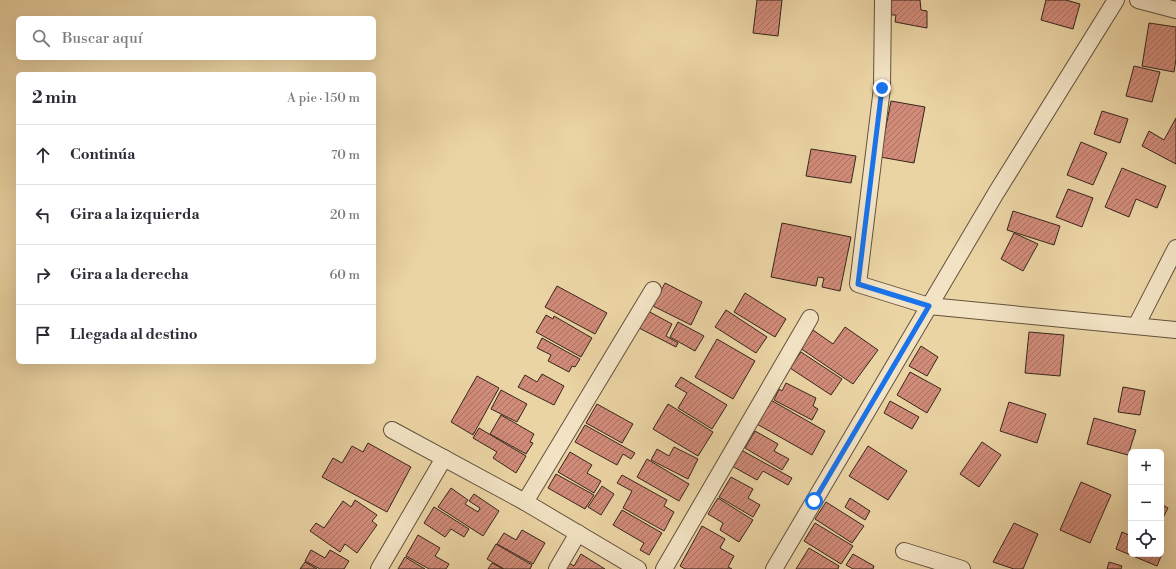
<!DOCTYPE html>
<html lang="es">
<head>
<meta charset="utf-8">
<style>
	:root { --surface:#fff; --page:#f7f7f7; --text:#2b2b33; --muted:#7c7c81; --line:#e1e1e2 }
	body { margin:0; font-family:"Libre Bodoni",serif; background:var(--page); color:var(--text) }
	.controls { position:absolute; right:12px; bottom:12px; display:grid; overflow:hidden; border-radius:6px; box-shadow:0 4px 16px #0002 }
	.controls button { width:36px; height:36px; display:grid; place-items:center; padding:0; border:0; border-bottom:1px solid var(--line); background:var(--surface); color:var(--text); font:20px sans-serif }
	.stop { position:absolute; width:12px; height:12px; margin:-9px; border:3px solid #1a73e8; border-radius:50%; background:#fff }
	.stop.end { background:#1a73e8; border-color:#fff; box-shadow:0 1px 4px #0008 }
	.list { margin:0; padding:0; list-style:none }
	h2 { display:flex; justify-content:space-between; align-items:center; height:52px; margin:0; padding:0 16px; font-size:17px }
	h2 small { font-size:13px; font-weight:400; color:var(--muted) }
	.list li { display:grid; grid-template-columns:26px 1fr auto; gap:12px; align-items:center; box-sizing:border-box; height:60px; padding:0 16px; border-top:1px solid var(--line) }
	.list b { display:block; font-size:15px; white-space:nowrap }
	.list em { font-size:13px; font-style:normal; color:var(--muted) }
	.icon { flex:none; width:22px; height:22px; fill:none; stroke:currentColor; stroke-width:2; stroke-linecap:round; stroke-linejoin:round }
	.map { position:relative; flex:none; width:1176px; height:569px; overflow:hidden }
	.search { position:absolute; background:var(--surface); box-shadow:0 4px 16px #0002; left:16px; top:16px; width:360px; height:44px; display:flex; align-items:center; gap:10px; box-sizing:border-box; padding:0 14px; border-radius:6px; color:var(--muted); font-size:15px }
	.panel { position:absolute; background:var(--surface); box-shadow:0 4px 16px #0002; left:16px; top:72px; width:360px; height:292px; border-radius:6px }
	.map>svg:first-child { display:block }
</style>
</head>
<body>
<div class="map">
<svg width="1176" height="569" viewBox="0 0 1176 569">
	<defs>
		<pattern id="building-hatch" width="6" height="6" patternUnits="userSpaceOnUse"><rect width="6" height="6" fill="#d18b79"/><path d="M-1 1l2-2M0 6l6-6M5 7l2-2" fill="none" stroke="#aa7162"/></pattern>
	</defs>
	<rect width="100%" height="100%" fill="#ebd4a4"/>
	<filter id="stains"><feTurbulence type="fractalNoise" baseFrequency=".005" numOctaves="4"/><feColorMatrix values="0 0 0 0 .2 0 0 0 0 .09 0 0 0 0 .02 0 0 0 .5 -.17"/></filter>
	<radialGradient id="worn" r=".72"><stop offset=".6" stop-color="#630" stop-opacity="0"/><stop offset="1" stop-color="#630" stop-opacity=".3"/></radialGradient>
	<!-- building -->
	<g fill="url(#building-hatch)" stroke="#36251b">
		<polygon points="757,0 782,0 778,36 753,33"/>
		<polygon points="886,0 920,0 921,10 927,11 927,28 895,22 896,15 891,15 891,4 887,5"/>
		<polygon points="1046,0 1066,0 1080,4 1073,29 1041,20"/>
		<polygon points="1149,23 1176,27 1176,59 1174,72 1142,66"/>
		<polygon points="1134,66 1160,72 1152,102 1126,96"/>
		<polygon points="891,101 925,107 914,163 880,157"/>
		<polygon points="1102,111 1128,119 1120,143 1094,134"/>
		<polygon points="1176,118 1176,164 1142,146 1149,131 1164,140"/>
		<polygon points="1081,142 1107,153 1093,185 1067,175"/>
		<polygon points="811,149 856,156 851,183 806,176"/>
		<polygon points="1122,168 1166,186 1157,208 1136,199 1129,217 1105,207"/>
		<polygon points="1068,189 1093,198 1082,227 1056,217"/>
		<polygon points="1013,211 1060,226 1054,245 1007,230"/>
		<polygon points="782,223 851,237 840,291 822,287 824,278 818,277 816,286 771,277"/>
		<polygon points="1014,233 1038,244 1023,271 1001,259"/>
		<polygon points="665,283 702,302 691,325 653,306"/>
		<polygon points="557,286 607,313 595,334 545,307"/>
		<polygon points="745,293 786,319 775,337 734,312"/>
		<polygon points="726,310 767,337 756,353 715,327"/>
		<polygon points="648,311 672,324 666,336 678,343 676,347 639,328"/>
		<polygon points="546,315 553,319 554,316 592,338 581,357 536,332"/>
		<polygon points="678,322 704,336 695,351 670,337"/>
		<polygon points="845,327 878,350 853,384 800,348 813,330 833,344"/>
		<polygon points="1029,332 1064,335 1060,376 1025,373"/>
		<polygon points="542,338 580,359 575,367 572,366 569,372 548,361 551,355 537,348"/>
		<polygon points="717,339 755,361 733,399 695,377"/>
		<polygon points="921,346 938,357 927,376 909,366"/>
		<polygon points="801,352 842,379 831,395 790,368"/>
		<polygon points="910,372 941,389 927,413 897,395"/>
		<polygon points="542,374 564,386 554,405 518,387 525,375 537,382"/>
		<polygon points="477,376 499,388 473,435 451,422"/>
		<polygon points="681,377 727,405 712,429 678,408 687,393 675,386"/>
		<polygon points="786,383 816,398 813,406 818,409 812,420 774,400 779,389 782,391"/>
		<polygon points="1123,387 1145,391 1140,415 1118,412"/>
		<polygon points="501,390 527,404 517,422 491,409"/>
		<polygon points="769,399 825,431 812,455 755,423"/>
		<polygon points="890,401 919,417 912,429 884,413"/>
		<polygon points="1009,402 1046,414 1037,443 1000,431"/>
		<polygon points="597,404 633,424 622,443 586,423"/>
		<polygon points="668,404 713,432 698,456 653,429"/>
		<polygon points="501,415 534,434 530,442 533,443 526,454 490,434"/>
		<polygon points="1094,418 1136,430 1128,455 1087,444"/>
		<polygon points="585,425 635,453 631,459 623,454 617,465 575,442"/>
		<polygon points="479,428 526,456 516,473 493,458 497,452 473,438"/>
		<polygon points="755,431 778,444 774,451 789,459 782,470 745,448"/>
		<polygon points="982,442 1001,455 979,487 960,474"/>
		<polygon points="368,443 411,467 387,512 322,477 333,458 342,463 352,446 363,452"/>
		<polygon points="868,446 907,471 888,500 849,476"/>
		<polygon points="674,447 698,459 688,479 651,460 657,449 669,456"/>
		<polygon points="741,450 792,478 788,485 763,471 757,480 732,466"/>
		<polygon points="570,452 592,465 587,473 601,481 594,493 558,472"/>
		<polygon points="647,459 689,484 679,501 637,477"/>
		<polygon points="556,474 594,495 585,509 548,488"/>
		<polygon points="622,475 667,500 664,506 674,512 664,531 623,508 632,491 617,483"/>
		<polygon points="731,477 753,489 748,498 760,505 753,517 719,497"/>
		<polygon points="1081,482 1111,495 1090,543 1060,530"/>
		<polygon points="602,486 614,494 601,515 588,507"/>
		<polygon points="451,488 468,500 465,504 478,512 480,508 469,501 474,494 499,511 483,536 438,507"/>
		<polygon points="718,498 753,520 739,542 720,530 723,523 708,514"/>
		<polygon points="850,498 870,511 865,520 845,507"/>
		<polygon points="355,500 377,515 372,521 377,525 357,553 345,544 340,552 310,531 316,523 324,528 343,501 351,507"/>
		<polygon points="826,502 864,526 852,543 815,519"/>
		<polygon points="1161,504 1168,508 1161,522"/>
		<polygon points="434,507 469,529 464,537 451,529 445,537 424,523"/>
		<polygon points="622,510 662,533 649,555 640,550 644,543 613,525"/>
		<polygon points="815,523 853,546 841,564 804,541"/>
		<polygon points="1014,523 1038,534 1023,569 1014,569 993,562"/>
		<polygon points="702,526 725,539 720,548 734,556 728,567 732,569 685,569 680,566"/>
		<polygon points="522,530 545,543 533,564 497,544 504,533 516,540"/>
		<polygon points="1122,532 1131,536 1131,554 1161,554 1161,548 1164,549 1157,566 1116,549"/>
		<polygon points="418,535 440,548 435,556 449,564 446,569 429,569 406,556"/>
		<polygon points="496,544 532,565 530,569 504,569 487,559"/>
		<polygon points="809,548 839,566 838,569 796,569"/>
		<polygon points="311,550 325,558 330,550 349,561 344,569 320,569 305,561"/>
		<polygon points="581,554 605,569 566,569 569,563 574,566"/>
		<polygon points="853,554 874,566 873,569 853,569 846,565"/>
		<polygon points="405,557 425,569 398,569"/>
		<polygon points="305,562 317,569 300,569"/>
		<polygon points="1109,562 1122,566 1121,569 1107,569"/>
		<polygon points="492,563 503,569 488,569"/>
	</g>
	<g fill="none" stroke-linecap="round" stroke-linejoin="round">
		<defs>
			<g id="street">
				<polyline points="883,0 882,88 858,284 929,306 1176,330"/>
				<polyline points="1138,0 1176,10"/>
				<polyline points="1136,326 1176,248"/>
				<polyline points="392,430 525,502 638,569"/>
				<polyline points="525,502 653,290"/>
				<polyline points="904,551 962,569"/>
				<polyline points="379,569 444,458"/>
				<polyline points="557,569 578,533"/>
				<polyline points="664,569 810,318"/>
				<polyline points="774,569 996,193 1116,0"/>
			</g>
		</defs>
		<!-- street casing -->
		<use href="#street" stroke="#63513d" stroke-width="18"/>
		<!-- street -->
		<use href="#street" stroke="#f2e3c4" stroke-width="16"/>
	</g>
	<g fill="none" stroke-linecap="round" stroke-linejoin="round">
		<!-- route -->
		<polyline stroke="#1a73e8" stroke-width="5" points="814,501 929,306 858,284 882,88"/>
	</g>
	<rect width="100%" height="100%" filter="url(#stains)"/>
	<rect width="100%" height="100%" fill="url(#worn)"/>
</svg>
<div class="controls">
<button>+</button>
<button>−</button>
<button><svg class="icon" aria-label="locate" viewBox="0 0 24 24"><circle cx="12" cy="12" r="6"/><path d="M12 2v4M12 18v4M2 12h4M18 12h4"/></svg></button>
</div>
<div class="stop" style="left:814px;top:501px"></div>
<div class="stop end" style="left:882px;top:88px"></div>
<div class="search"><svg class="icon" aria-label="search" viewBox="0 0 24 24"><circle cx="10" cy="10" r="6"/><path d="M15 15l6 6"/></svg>Buscar aquí</div>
<section class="panel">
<h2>2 min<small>A pie · 150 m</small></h2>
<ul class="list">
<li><svg class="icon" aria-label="ahead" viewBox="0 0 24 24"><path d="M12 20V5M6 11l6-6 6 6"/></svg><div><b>Continúa</b></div><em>70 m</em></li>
<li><svg class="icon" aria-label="left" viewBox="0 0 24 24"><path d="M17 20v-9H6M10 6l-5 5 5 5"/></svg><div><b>Gira a la izquierda</b></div><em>20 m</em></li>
<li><svg class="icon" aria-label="right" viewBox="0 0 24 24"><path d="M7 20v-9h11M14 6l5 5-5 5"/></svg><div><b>Gira a la derecha</b></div><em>60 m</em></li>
<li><svg class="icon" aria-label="arrive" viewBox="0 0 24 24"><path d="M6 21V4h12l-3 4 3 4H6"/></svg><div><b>Llegada al destino</b></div></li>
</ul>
</section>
</div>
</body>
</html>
